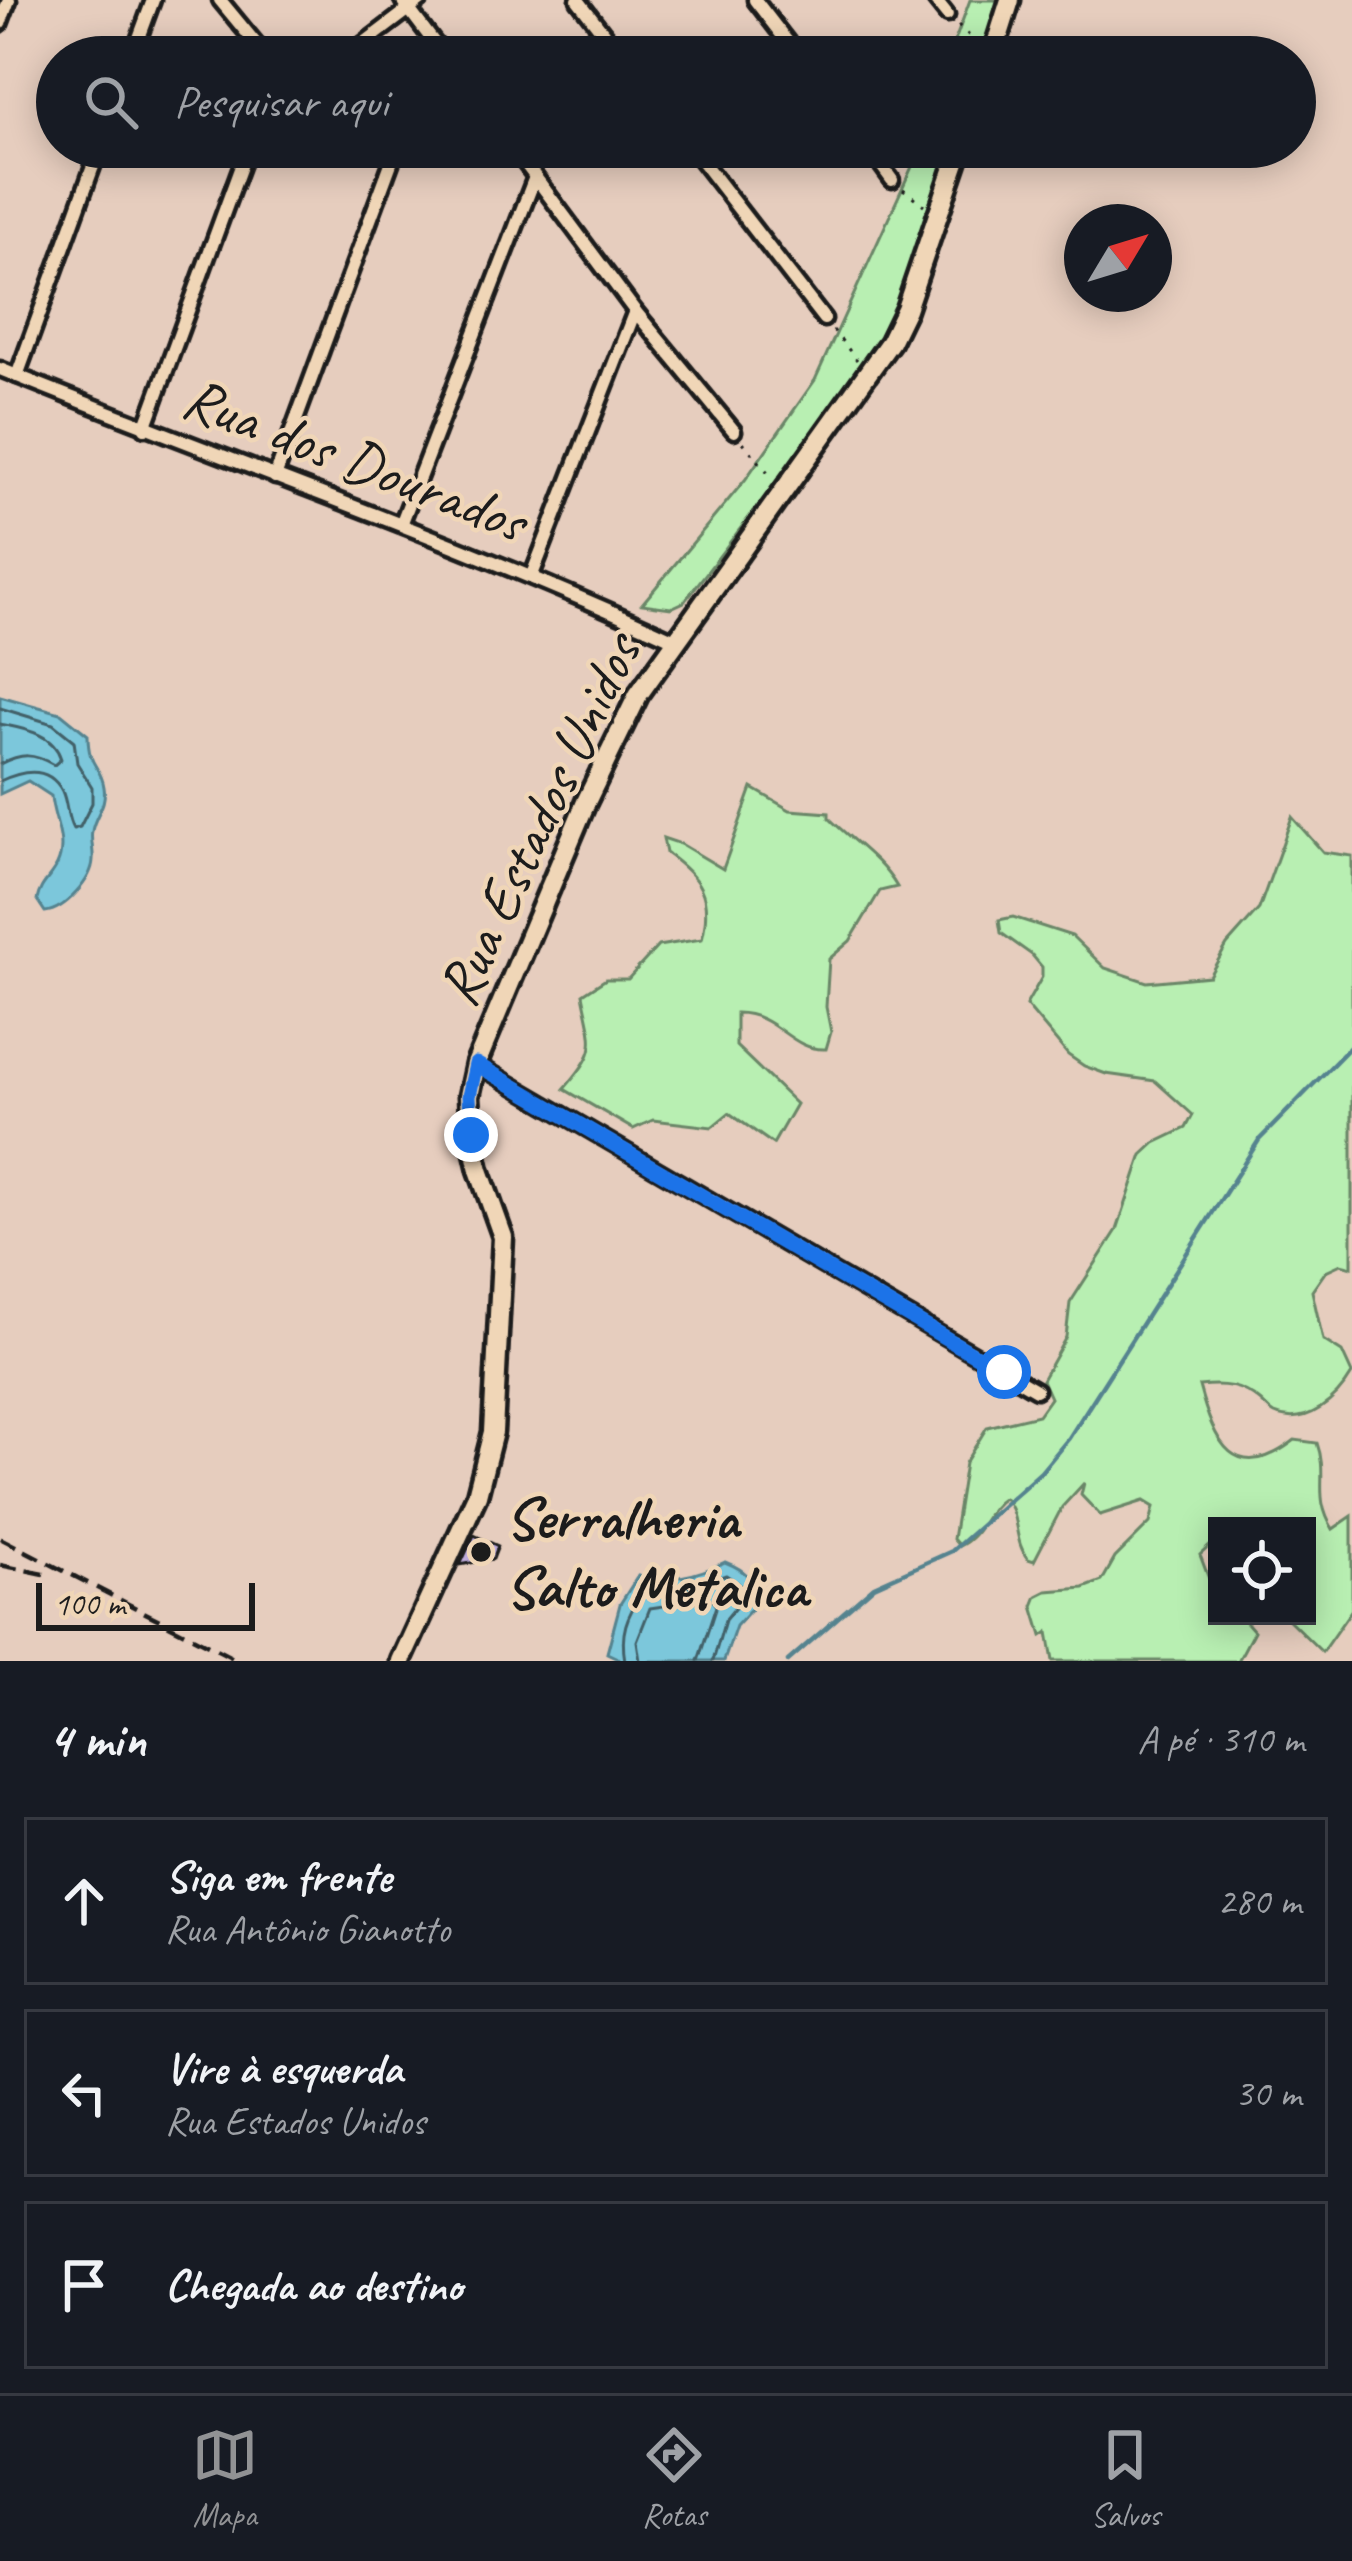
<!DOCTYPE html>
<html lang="pt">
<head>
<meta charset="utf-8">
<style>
	:root { --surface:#171b24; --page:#20242c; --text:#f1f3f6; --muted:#9ea1a6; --line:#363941; --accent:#919294 }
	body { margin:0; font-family:Caveat,sans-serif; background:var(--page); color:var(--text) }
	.controls { position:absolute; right:36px; bottom:36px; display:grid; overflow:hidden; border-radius:0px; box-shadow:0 6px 30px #0003 }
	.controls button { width:108px; height:108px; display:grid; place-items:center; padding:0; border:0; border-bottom:3px solid var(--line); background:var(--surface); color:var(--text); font:60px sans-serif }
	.compass { position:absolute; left:1064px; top:204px; width:108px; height:108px; border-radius:50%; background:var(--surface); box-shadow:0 6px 30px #0003; rotate:52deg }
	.scale { position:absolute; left:36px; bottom:30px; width:219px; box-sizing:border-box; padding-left:12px; border:6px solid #1c1c1c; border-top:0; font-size:33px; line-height:42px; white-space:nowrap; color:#1c1c1c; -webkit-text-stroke:9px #f0d6b7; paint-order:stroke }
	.stop { position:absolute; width:36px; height:36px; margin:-27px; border:9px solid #1a73e8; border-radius:50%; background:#fff }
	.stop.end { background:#1a73e8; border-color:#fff; box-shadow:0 3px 12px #0008 }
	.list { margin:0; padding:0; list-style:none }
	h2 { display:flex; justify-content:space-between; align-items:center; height:156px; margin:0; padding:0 48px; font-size:51px }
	h2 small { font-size:39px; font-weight:400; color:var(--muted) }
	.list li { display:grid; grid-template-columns:78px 1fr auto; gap:36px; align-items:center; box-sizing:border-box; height:168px; margin:0 24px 24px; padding:0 24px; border:3px solid var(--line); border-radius:0px }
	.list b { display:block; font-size:45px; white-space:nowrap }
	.list p { margin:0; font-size:39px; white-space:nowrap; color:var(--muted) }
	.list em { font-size:39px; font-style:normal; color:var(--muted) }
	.icon { flex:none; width:66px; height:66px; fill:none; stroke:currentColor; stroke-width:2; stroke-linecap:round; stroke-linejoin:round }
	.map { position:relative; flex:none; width:1352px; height:1661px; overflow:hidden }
	.search { position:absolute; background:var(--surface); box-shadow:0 6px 30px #0003; left:36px; right:36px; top:36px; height:132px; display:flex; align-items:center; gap:30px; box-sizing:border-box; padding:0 42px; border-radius:66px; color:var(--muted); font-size:45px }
	.sheet { height:732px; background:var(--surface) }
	nav { display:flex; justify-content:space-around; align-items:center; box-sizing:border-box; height:168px; border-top:3px solid var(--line); background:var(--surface); font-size:33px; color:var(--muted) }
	nav a { display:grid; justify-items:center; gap:6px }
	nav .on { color:var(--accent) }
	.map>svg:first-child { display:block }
</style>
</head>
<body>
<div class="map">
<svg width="1352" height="1661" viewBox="0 0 1352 1661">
	<rect width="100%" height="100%" fill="#e6cdbe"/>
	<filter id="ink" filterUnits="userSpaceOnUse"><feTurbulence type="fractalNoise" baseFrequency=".00833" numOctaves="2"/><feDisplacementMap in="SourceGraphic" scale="24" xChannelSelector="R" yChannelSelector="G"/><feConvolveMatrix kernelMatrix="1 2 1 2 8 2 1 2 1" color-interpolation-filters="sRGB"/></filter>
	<g filter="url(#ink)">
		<!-- green -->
		<g fill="#b8efb2" stroke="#6a8667" stroke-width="3">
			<polygon points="970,0 1006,0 987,57 949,57"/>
			<path d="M921 147H957C932 224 907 302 862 370L684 602 671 608 642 604 745 480 815 380Z"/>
			<path d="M752 788 790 810 829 813V818C853 842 880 858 897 887L880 891 850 941 829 959 826 1007 831 1032 826 1049C790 1051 777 1013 736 1013V1046L796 1104 773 1144 729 1113 712 1127 653 1120 633 1129 564 1089C601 1047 593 1046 583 994L606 979H628L658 946 702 939C713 896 700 877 666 853L663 838 681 844 723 869Z"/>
			<path d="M1292 817 1323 852 1352 856V1267L1341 1264 1326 1271 1312 1291 1323 1340 1342 1352 1352 1374C1338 1398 1307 1428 1275 1414 1269 1411 1265 1405 1260 1401 1241 1385 1223 1383 1199 1386 1214 1442 1234 1487 1295 1440L1317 1443C1329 1477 1312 1495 1333 1529L1352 1516V1609L1322 1652 1285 1616H1307V1526H1217V1539L1200 1555 1209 1579 1217 1588V1616H1241L1254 1631 1238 1661H1053L1048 1632 1042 1636 1033 1606 1037 1596 1047 1591 1084 1588 1102 1581 1115 1558 1150 1523 1154 1507 1144 1501 1100 1515 1081 1495 1084 1483 1062 1507 1034 1561 1028 1559C1013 1541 1020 1515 1004 1498 985 1510 982 1536 959 1546L953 1539 965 1463 987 1427 1038 1415 1050 1398 1042 1380 1066 1337 1070 1303 1117 1230 1142 1155 1155 1143 1186 1128 1193 1115 1155 1081 1106 1074 1084 1066 1068 1055 1026 1005 1042 977V967L1032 955 1001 933 999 920 1013 917 1072 936 1105 968 1147 982 1209 976 1227 945 1259 909Z"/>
		</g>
		<!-- water -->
		<g fill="#7bc7db" stroke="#55838f" stroke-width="3">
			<path d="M0 696 61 713 88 735C88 768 101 765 104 787 107 806 95 814 92 831 90 840 94 850 93 860 92 880 65 910 45 912L37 900C40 884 50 879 57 865 68 842 53 820 51 796L28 781 0 794Z"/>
			<path d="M725 1562C748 1571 754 1579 756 1604L736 1626 724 1661H624L607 1653 620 1604 638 1576C670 1582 696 1576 725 1562Z"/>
		</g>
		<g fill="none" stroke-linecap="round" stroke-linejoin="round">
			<!-- shore -->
			<g stroke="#426068" stroke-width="3">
				<path d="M0 708 53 724 74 741 77 763 92 787V803L80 827 73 829C66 817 68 804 62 791 48 764 21 771 0 781"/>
				<path d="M0 724C24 729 53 733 61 759L54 765C33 753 22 753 0 764"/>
				<path d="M625 1661C620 1633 626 1617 643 1591 673 1590 698 1586 726 1575L742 1586 743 1598 725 1620 713 1661"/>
				<polyline points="640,1661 637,1641 650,1608 711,1599 716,1606 698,1661"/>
			</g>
			<!-- stream -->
			<polyline stroke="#55838f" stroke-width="4.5" points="788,1661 874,1586 952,1551 1041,1472 1069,1438 1259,1140 1352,1045"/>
		</g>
		<!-- building -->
		<polygon fill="#beabdb" stroke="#1c1c1c" stroke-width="3" points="474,1535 498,1546 493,1559 460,1565"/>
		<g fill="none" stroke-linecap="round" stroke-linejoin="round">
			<defs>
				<g id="street">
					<polyline points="220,0 267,57"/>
					<polyline points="402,0 445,57"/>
					<polyline points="578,0 622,57"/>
					<polyline points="755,0 799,57"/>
					<polyline points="935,0 947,15"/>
					<polyline points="0,24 9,0"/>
					<polyline points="132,57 153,0"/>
					<polyline points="346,57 421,0"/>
					<polyline points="513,147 635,311 734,431"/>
					<polyline points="691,147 824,319"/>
					<polyline points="868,147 892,180"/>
					<path d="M0 369C225 460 454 539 675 640"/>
					<polyline points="17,376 100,147"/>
					<polyline points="145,428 248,147"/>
					<polyline points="275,477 397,147"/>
					<polyline points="402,522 535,177"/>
					<polyline points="532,575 635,311"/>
					<polyline points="476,1064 1036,1390"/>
				</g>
				<g id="secondary">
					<polyline points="992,57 1010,0"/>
					<polyline points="401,1661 477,1495 493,1432 503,1237 479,1170 471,1135 469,1096 476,1064 586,802 638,695 890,342 906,309 961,147"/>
				</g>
			</defs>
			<!-- street casing -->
			<use href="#street" stroke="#1c1c1c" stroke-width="21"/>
			<!-- secondary casing -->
			<use href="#secondary" stroke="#1c1c1c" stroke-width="27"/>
			<!-- path -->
			<g stroke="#1c1c1c" stroke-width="3" stroke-dasharray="3 9" stroke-linecap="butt">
				<polyline points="958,25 977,43"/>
				<polyline points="903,189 924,205"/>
				<polyline points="833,330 857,360"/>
				<polyline points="743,442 771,476"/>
			</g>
			<!-- street -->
			<use href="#street" stroke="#f0d6b7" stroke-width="12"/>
			<!-- secondary -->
			<use href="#secondary" stroke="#f0d6b7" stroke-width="18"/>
			<!-- rail -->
			<g stroke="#1c1c1c" stroke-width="4.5" stroke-dasharray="18 9" stroke-linecap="butt">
				<polyline points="0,1538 239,1661"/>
				<polyline points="0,1565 49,1575"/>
			</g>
		</g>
	</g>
	<g fill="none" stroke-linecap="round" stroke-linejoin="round" filter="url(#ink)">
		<!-- route -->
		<polyline stroke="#1a73e8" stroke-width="15" points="471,1135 469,1096 476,1064 1004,1372"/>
	</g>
	<!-- markers -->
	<circle fill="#1c1c1c" stroke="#f0d6b7" stroke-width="4.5" cx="481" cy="1552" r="12"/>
	<g text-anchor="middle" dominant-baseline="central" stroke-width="9" stroke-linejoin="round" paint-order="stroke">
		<!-- street labels -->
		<g font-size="60" fill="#1c1c1c" stroke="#f0d6b7">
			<text transform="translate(355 459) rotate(21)">Rua dos Dourados</text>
			<text transform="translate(538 820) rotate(-65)">Rua Estados Unidos</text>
		</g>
		<!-- poi labels -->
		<g font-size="60" font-weight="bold" fill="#1c1c1c" stroke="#f0d6b7" text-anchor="start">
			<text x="505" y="1518">Serralheria<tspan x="505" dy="69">Salto Metalica</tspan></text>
		</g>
	</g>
</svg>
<div class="controls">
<button><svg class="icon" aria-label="locate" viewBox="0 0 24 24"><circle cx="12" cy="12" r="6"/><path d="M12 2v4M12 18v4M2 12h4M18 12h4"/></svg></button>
</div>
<svg class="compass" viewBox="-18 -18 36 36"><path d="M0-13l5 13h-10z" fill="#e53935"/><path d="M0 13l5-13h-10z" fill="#9ea1a6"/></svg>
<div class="scale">100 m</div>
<div class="stop" style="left:1004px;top:1372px"></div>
<div class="stop end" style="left:471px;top:1135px"></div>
<div class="search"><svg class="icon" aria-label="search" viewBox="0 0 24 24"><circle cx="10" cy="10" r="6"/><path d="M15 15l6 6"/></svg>Pesquisar aqui</div>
</div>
<section class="sheet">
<h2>4 min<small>A pé · 310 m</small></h2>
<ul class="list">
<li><svg class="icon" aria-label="ahead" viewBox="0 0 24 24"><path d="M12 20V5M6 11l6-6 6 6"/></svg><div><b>Siga em frente</b><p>Rua Antônio Gianotto</p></div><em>280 m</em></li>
<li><svg class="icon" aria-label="left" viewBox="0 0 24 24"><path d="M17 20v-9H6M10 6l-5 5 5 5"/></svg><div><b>Vire à esquerda</b><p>Rua Estados Unidos</p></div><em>30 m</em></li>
<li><svg class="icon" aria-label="arrive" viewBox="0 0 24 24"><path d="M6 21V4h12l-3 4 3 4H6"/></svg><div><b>Chegada ao destino</b></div></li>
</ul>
</section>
<nav>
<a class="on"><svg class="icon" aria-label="map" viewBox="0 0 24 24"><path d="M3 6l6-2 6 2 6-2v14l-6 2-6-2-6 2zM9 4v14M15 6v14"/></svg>Mapa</a>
<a><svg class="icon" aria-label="directions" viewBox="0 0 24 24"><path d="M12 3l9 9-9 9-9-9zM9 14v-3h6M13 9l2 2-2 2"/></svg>Rotas</a>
<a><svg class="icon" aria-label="saved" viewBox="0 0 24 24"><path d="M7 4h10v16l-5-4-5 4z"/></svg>Salvos</a>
</nav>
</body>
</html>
